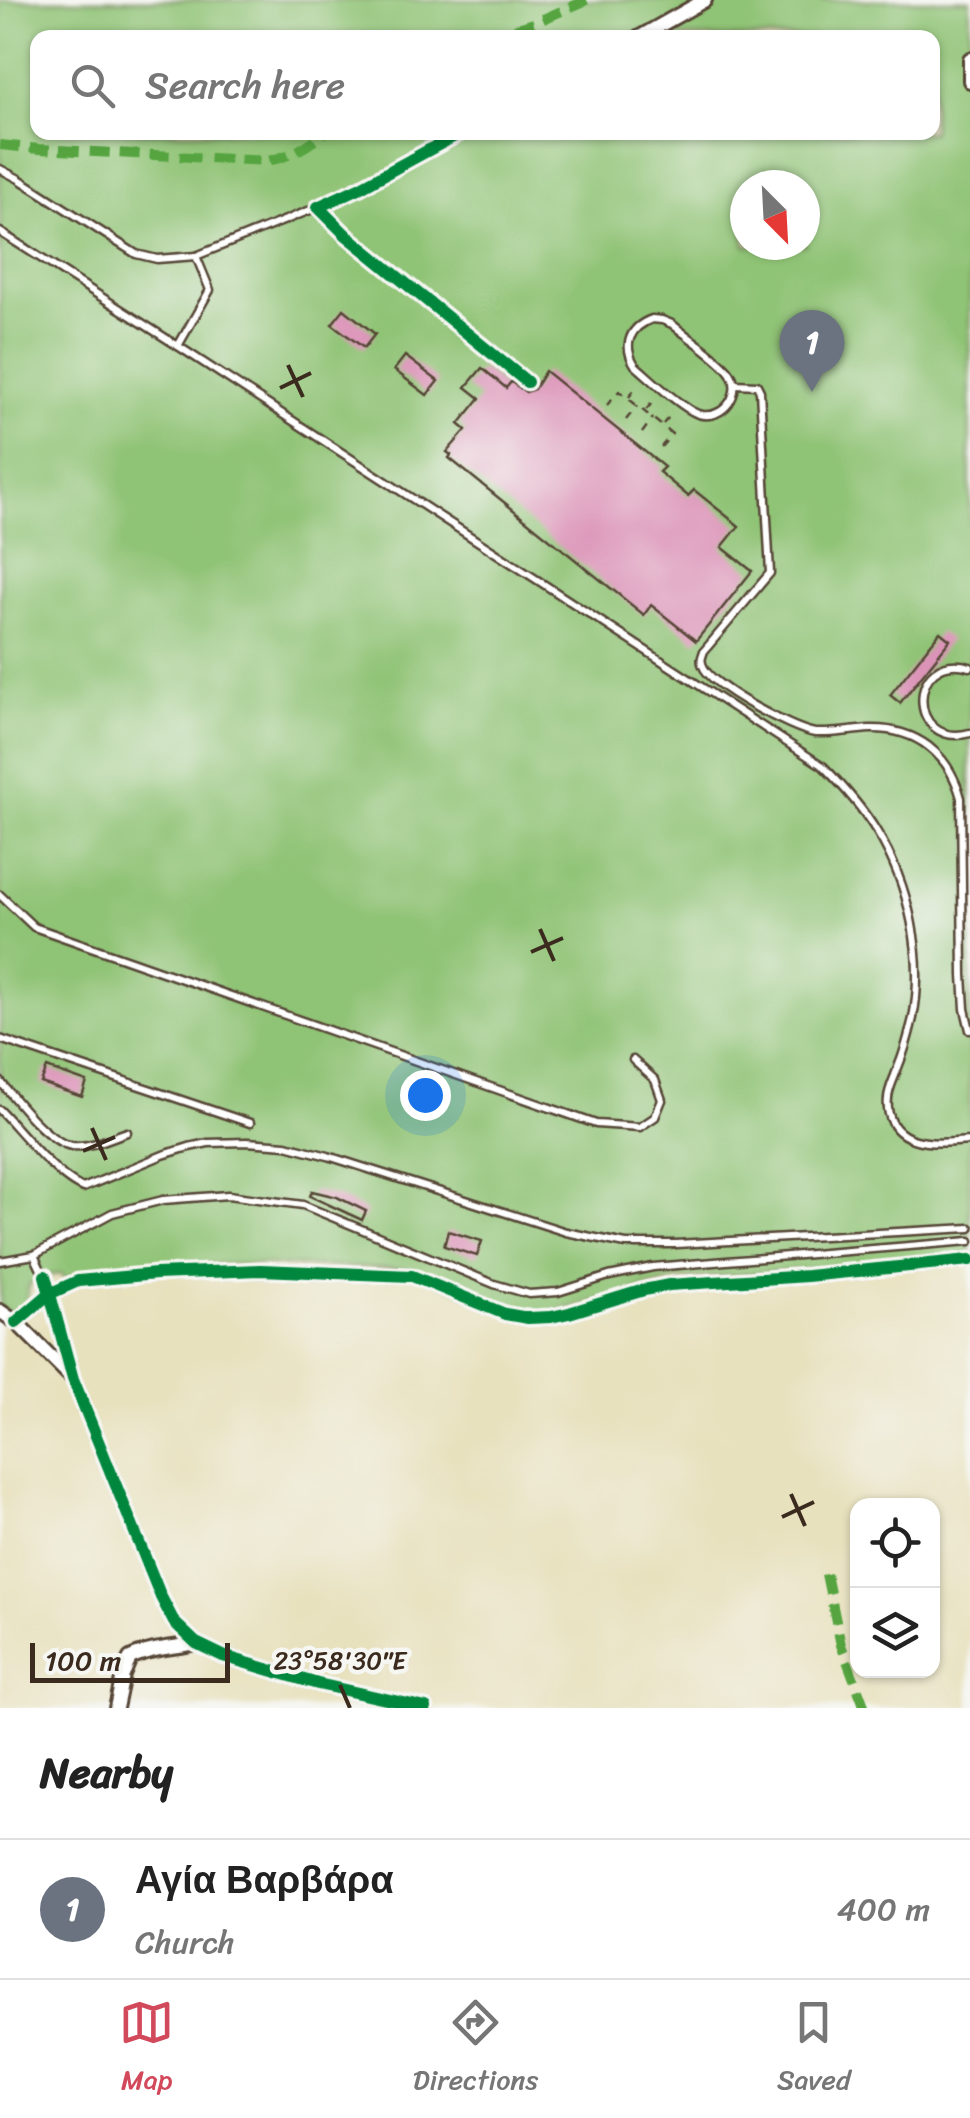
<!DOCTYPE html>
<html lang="en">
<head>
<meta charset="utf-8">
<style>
	:root { --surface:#fff; --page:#f2f2f2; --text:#222; --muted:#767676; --line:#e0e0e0; --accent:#d1495b }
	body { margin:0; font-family:Sriracha,sans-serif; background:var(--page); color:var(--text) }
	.controls { position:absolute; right:30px; bottom:30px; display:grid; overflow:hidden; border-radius:20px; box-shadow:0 2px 8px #0004 }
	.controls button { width:90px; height:90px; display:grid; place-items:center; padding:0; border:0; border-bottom:2px solid var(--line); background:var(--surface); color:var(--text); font:50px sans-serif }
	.compass { position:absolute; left:730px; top:170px; width:90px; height:90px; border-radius:50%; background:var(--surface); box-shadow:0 2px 8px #0004; rotate:156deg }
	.scale { position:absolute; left:30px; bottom:25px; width:200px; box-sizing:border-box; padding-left:10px; border:5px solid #3b2a1e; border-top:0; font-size:28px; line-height:35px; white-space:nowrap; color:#3b2a1e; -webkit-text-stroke:8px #f6f6f2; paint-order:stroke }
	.you { position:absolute; left:425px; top:1095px; width:35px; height:35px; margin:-25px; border:8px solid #fff; border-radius:50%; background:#1a73e8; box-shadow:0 0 0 15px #1a73e833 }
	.badge { display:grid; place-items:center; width:65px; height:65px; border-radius:50%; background:var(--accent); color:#fff; font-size:32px; font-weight:700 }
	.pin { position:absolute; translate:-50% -82px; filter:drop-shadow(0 2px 5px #0008) }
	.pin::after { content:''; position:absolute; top:52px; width:35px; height:30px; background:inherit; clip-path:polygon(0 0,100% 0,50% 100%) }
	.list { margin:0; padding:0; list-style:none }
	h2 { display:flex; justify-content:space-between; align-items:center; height:130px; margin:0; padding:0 40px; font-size:42px }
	h2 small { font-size:32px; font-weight:400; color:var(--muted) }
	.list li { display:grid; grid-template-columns:65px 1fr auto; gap:30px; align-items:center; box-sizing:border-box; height:140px; padding:0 40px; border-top:2px solid var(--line) }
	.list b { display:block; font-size:38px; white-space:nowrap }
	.list p { margin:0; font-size:32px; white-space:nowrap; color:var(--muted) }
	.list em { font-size:32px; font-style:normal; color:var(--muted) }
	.icon { flex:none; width:55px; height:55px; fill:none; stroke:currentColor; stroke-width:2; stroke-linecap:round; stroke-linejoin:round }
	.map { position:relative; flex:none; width:970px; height:1708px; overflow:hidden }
	.search { position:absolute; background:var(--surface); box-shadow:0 2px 8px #0004; left:30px; right:30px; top:30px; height:110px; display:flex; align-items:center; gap:25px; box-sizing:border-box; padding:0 35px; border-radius:20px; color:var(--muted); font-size:38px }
	.sheet { height:270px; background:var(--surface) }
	nav { display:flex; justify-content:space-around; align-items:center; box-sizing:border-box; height:140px; border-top:2px solid var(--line); background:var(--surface); font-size:28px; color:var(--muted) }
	nav a { display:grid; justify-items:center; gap:5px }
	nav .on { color:var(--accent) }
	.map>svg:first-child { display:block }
</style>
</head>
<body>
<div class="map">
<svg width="970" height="1708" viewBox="0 0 970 1708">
	<rect width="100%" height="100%" fill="#f6f6f2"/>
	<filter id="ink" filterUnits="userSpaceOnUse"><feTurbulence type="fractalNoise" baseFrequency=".01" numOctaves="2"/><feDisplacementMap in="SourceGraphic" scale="20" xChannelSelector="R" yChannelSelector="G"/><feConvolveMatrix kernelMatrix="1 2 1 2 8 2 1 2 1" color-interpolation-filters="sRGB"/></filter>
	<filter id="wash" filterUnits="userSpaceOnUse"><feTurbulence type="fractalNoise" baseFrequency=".0048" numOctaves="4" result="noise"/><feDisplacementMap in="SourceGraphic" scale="40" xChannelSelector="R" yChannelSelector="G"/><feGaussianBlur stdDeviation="2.25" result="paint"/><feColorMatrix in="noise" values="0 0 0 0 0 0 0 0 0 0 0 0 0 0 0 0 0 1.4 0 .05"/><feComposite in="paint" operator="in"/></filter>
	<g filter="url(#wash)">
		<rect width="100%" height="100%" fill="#e8e1be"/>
		<!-- green -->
		<path fill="#8fc374" stroke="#657649" stroke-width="2.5" fill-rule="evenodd" d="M0 0H970V1256L676 1280 551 1313 518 1311 493 1304 408 1269 216 1264 64 1278 62 1274 45 1276 29 1285 27 1301 18 1312 10 1313 0 1307ZM38 38H932V132H38ZM745 185H805V245H745Z"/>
		<g id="blocks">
			<!-- building -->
			<g fill="#dc93b8">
				<polygon points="344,309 375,334 364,348 332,324"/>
				<polygon points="405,356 438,381 427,395 394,370"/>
				<polygon points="482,368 506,388 511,382 526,392 534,389 545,371 664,467 659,472 688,496 694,490 739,526 722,547 752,571 696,641 651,605 644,615 449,458 451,455 447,452 466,430 459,424 480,398 466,387"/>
				<polygon points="940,632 950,640 900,703 890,695"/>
				<polygon points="47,1068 87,1082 82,1097 41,1083"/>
				<polygon points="312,1191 337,1197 366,1211 362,1220 310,1196"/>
				<polygon points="448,1231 482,1241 477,1256 444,1246"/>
			</g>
		</g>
	</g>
	<g filter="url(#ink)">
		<use href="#blocks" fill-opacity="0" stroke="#554536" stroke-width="2.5"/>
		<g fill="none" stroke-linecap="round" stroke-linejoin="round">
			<defs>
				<g id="service">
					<polyline points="0,169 19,179 136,254 157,259 196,256 318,207"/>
					<path d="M0 232 178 346 823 766C843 786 862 807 877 832 909 884 925 957 913 1018 909 1036 904 1053 897 1070 894 1079 888 1090 888 1099 887 1107 889 1116 892 1122 905 1148 946 1143 970 1141"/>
					<path d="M652 319 662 320 672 324C690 339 713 353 728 370 746 391 723 422 698 414 681 408 650 378 635 365 622 345 630 327 652 319Z"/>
					<polyline points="178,346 210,290 196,256"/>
					<path d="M735 384 757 385 760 391 770 573 704 651C702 657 700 660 703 666 710 686 793 730 815 733 833 734 852 730 870 729 916 728 949 753 961 798L963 975 965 1009 970 1030"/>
					<path d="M970 667C907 649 906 750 970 733"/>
					<polyline points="0,895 34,927 596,1124 640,1127 655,1117 662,1100 655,1080 633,1060"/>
					<polyline points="0,1039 250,1123"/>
					<path d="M0 1081C15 1099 48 1143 72 1146 89 1148 110 1138 127 1132"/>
					<path d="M0 1110C21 1132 56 1177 83 1188L163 1155 189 1147 208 1143 247 1142 286 1145 328 1156 566 1232 626 1244H676L970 1228"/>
					<polyline points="0,1261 34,1255"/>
					<polyline points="44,1276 34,1255 112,1213 163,1200 228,1195 303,1205 494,1284 529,1294 558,1292 609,1276 653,1267 970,1241"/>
				</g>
				<g id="minor">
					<polyline points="638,38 705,0"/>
					<polyline points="970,59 970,81"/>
					<polyline points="462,132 359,188 318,207 345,234 527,382"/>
					<polyline points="45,1276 73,1379 161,1597 174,1622 196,1643 223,1656 318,1684 426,1708"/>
					<polyline points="0,1311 16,1322 72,1378"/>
					<polyline points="16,1322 49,1294 78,1281 156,1274 260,1270 412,1276 505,1314 528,1318 551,1317 569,1313 644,1290 669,1285 807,1276 970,1260"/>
					<path d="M116 1708 123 1675 130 1658C150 1648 174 1648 196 1643"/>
				</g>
			</defs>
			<!-- service casing -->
			<use href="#service" stroke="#554536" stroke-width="11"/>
			<!-- minor casing -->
			<use href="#minor" stroke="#554536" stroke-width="18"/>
			<!-- path -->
			<g stroke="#554536" stroke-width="2.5" stroke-dasharray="8 8" stroke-linecap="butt">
				<polyline points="629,397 635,389"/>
				<polyline points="607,405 619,391 672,434 661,447"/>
				<polyline points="646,410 652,403"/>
				<polyline points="626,420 637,406"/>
				<polyline points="663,424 669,417"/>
				<polyline points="642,433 653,418"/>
			</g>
			<!-- service -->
			<use href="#service" stroke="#fff" stroke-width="6"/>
			<!-- minor -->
			<use href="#minor" stroke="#fff" stroke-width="12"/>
			<!-- quiet -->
			<g stroke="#54a441" stroke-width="10" stroke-dasharray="20 10" stroke-linecap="butt">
				<polyline points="486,38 534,23 587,0"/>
				<path d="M0 145 39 149 268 161C291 156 307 147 325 132"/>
				<polyline points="826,1574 841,1645 865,1708"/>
			</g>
			<defs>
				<g id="cycleway">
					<polyline points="462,132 359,188 318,207 345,234 527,382"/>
					<polyline points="45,1276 73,1379 161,1597 174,1622 196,1643 223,1656 318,1684 426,1708"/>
					<polyline points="16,1322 49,1294 78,1281 156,1274 260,1270 412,1276 505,1314 528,1318 551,1317 569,1313 644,1290 669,1285 807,1276 970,1260"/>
				</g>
			</defs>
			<!-- cycleway casing -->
			<use href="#cycleway" stroke="#f6f6f2" stroke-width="19"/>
			<!-- cycleway -->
			<use href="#cycleway" stroke="#00873e" stroke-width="12"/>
		</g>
	</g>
	<!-- ticks -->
	<path fill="none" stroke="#3b2a1e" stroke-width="4" d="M288 365 303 397M280 388 311 373M540 929 554 961M531 952 563 938M92 1128 106 1160M83 1151 115 1137M791 1494 805 1526M782 1517 814 1502M340 1685 350 1708"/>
	<g font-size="25" text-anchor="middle" fill="#3b2a1e" stroke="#f6f6f2" stroke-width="9" stroke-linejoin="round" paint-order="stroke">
		<text x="340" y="1669">23°58'30"E</text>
	</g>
</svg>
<div class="controls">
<button><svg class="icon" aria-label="locate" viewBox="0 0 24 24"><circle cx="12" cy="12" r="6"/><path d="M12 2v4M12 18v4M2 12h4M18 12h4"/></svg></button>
<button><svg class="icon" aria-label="layers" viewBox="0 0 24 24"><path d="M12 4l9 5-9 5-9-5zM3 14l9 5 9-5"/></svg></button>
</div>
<svg class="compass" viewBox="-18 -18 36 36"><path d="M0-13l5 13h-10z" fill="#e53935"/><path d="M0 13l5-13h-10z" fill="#767676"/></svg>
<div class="scale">100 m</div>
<div class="you"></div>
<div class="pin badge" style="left:812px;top:392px;background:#6b7280">1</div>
<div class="search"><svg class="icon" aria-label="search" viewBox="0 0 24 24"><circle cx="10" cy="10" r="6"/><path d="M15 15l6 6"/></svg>Search here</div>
</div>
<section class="sheet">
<h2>Nearby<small></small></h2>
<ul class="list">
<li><span class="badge" style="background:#6b7280">1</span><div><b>Αγία Βαρβάρα</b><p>Church</p></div><em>400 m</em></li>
</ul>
</section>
<nav>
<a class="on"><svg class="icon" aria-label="map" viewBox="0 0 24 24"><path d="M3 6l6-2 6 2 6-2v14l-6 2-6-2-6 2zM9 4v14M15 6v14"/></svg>Map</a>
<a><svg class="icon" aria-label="directions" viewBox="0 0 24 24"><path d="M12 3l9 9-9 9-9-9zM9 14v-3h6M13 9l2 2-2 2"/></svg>Directions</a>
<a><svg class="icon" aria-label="saved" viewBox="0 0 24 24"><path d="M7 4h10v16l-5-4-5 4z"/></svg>Saved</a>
</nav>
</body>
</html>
